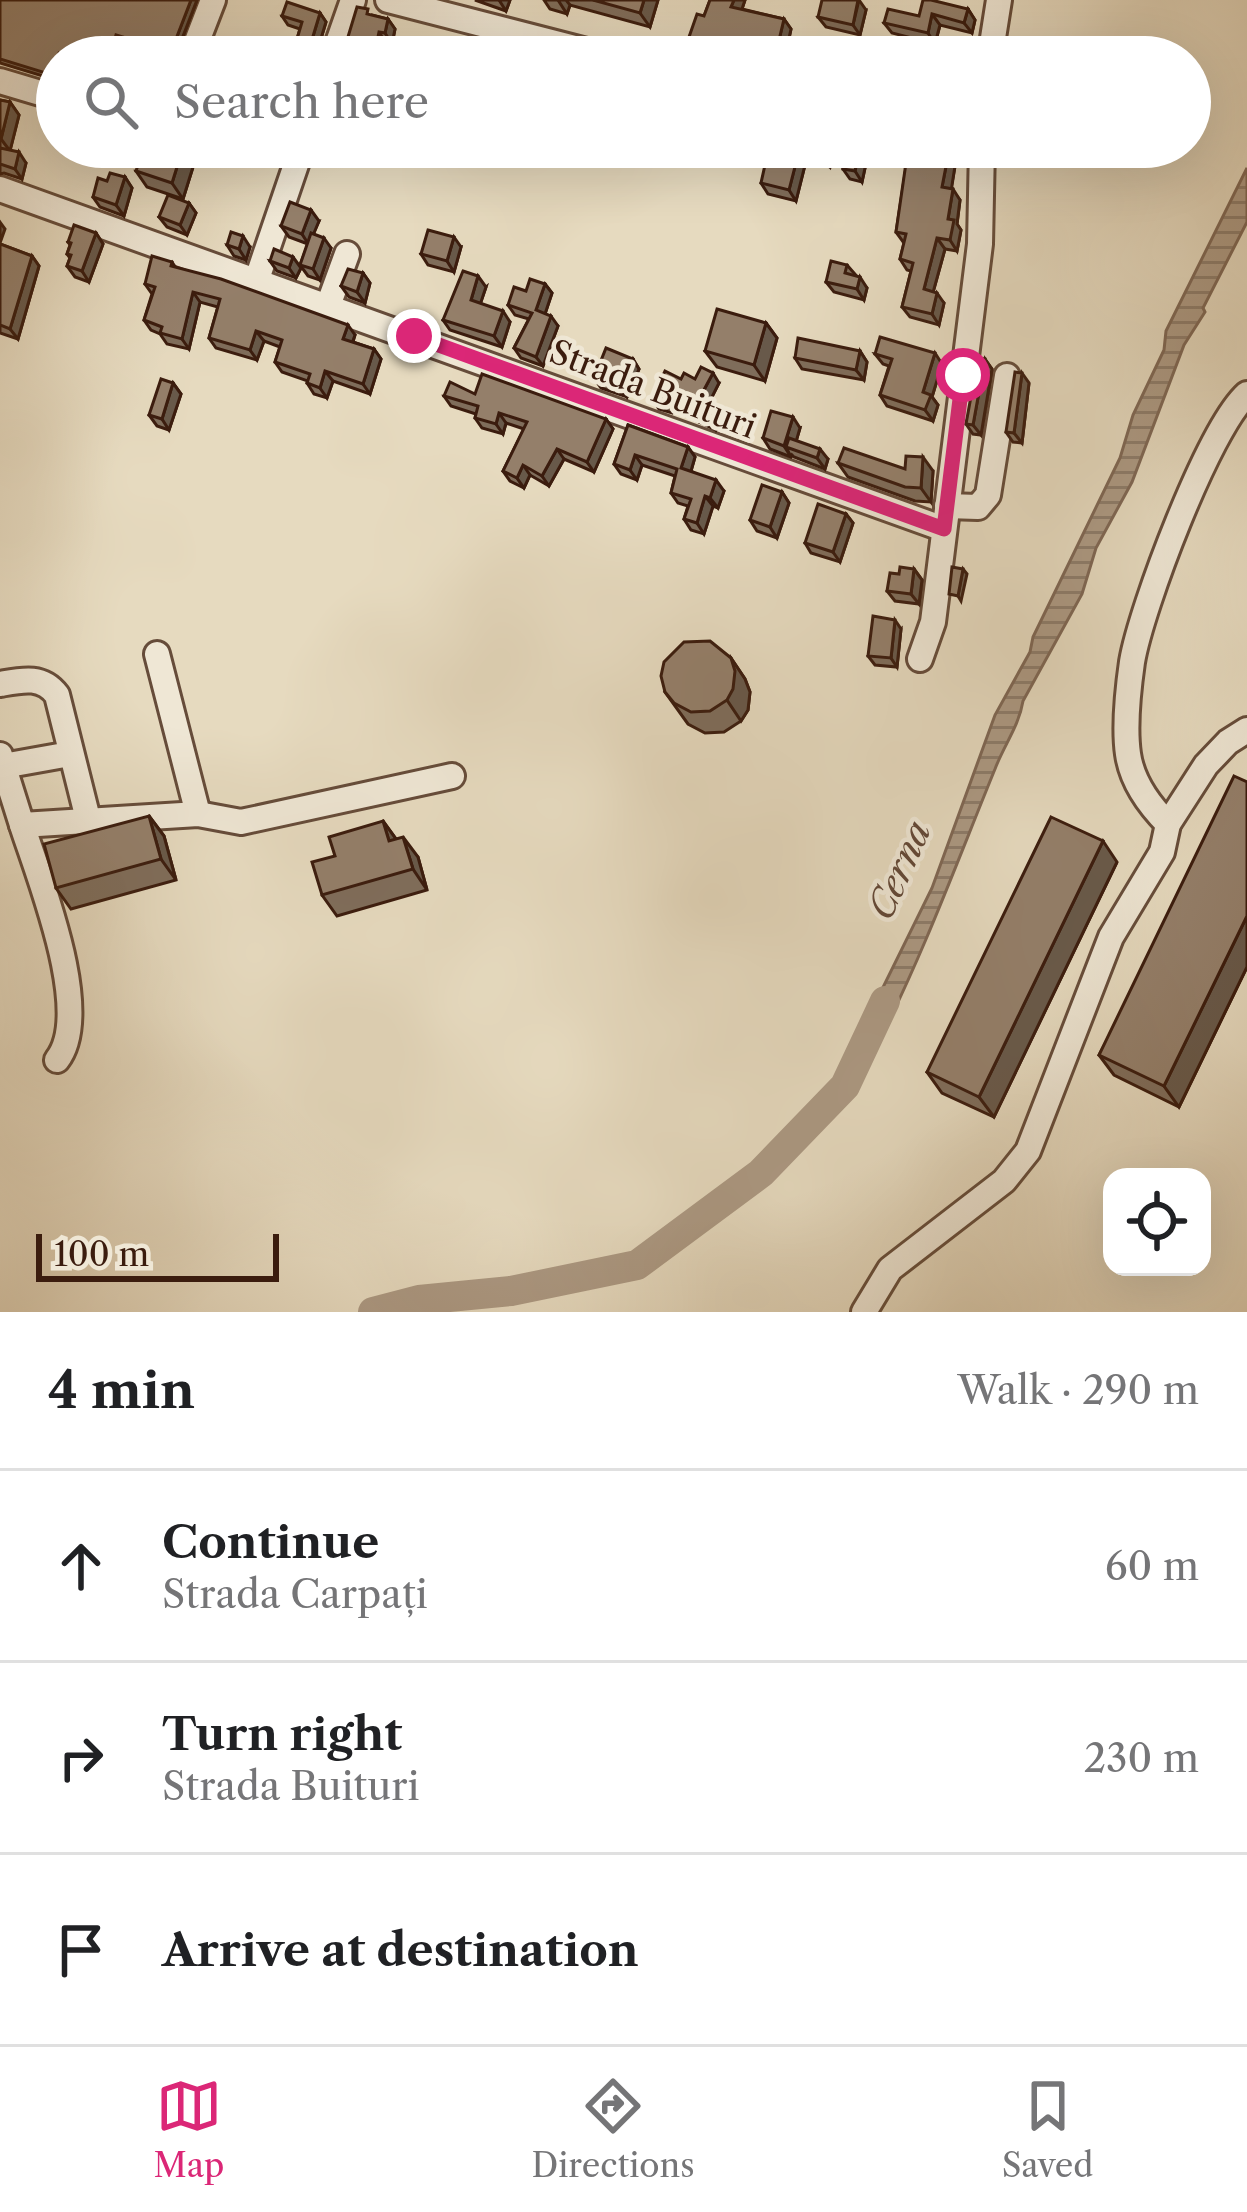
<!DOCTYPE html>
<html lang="en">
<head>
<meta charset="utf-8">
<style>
	:root { --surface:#fff; --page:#f6f6f6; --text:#202124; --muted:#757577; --line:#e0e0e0; --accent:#db2777 }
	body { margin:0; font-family:"Libre Caslon Text",serif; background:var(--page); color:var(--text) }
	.controls { position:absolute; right:36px; bottom:36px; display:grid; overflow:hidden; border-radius:24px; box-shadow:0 12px 48px #0002 }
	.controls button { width:108px; height:108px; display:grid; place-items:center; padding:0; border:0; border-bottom:3px solid var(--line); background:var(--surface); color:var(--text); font:60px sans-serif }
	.scale { position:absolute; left:36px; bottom:30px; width:243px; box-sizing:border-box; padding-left:12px; border:6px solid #3b1c0e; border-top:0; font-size:33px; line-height:42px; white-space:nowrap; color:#3b1c0e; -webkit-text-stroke:9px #efe7d5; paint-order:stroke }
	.stop { position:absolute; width:36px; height:36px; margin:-27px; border:9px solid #db2777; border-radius:50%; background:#fff }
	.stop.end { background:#db2777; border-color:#fff; box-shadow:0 3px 12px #0008 }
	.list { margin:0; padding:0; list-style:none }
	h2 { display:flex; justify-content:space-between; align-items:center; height:156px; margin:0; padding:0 48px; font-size:51px }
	h2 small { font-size:39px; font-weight:400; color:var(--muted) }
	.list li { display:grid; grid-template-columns:78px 1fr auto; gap:36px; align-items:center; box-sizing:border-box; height:192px; padding:0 48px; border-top:3px solid var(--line) }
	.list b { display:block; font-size:45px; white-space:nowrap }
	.list p { margin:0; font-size:39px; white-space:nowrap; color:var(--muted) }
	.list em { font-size:39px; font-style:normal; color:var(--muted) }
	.icon { flex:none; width:66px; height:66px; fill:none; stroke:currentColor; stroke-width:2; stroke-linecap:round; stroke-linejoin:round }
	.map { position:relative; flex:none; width:1247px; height:1312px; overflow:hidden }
	.search { position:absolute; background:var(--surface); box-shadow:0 12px 48px #0002; left:36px; right:36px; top:36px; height:132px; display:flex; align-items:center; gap:30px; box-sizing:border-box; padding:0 42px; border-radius:66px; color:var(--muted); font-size:45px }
	.sheet { height:732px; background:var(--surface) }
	nav { display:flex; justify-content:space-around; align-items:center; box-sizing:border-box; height:168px; border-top:3px solid var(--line); background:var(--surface); font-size:33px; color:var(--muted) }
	nav a { display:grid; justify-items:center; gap:6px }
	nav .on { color:var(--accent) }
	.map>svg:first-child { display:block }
</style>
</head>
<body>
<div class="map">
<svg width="1247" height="1312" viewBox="0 0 1247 1312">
	<defs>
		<pattern id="water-rules" width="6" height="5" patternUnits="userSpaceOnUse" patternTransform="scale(3)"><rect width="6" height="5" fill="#ac9983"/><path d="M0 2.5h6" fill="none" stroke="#8d7c6a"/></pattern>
	</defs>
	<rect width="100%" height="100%" fill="#e6dabf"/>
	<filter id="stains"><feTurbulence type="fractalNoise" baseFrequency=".00167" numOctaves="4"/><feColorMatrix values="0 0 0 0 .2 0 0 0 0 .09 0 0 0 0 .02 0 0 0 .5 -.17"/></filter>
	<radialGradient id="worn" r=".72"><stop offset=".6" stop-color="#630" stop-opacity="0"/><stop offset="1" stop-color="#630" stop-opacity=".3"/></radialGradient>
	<!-- water -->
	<path fill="url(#water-rules)" stroke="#7f6754" stroke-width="3" d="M1247 168V222L1203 308 1205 312 1184 345 1132 482 1096 548 1082 594 1023 701C1019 726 1004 745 995 769 957 862 923 955 877 1045L860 1034 932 888 995 715 1030 652 1033 637 1120 458 1133 415 1164 350 1166 331Z"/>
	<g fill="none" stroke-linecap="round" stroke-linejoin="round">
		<!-- river -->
		<polyline stroke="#ac9983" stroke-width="30" points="373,1312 419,1300 511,1291 637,1265 761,1173 845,1086 885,1001"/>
		<defs>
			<g id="minor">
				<polyline points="388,0 610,57"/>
				<polyline points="191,57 213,0"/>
				<polyline points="333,57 353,0"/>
				<polyline points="990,57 999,0"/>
				<polyline points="0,81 57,98"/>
				<polyline points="0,189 944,529"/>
				<polyline points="256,282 302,147"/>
				<polyline points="328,306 347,254"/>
				<polyline points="947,506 978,507 988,495 1007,376"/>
				<polyline points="157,654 198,814"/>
				<polyline points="920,659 933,622 937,590 980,244 982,147"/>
				<path d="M0 684C22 680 42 675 57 695L88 819"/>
				<polyline points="0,755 22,825 198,814 241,822 452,776"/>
				<polyline points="3,766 70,754"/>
				<path d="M1168 824C1149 805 1132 782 1128 754 1124 726 1128 690 1132 662 1141 608 1209 428 1247 394"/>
				<path d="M22 825C39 878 94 1013 57 1060"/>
				<polyline points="864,1312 890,1269 1004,1181 1028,1151 1111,937 1162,852 1168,824 1206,765 1228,742 1247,730"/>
			</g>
		</defs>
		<!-- minor casing -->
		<use href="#minor" stroke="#664c3a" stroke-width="30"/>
		<!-- minor -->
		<use href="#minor" stroke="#efe7d5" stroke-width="24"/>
	</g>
	<!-- wall -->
	<g fill="#7f6d5b" stroke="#3b1c0e" stroke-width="3">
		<polygon points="0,0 197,0 175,57 120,40 115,57 89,50 86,57 57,57 56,80 0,63"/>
		<polygon points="475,0 510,0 506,11"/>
		<polygon points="544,0 658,0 650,27 570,5 567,14 550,9"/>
		<polygon points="710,0 745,0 742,9 784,19 791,29 785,57 724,57 697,48 689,37 704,16"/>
		<polygon points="968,9 975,20 972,33 940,25 935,44 892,33 884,23"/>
		<polygon points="866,10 860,35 826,27 818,17"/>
		<polygon points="320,13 326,22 317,52 303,48 297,39 300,29 288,25 282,16"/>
		<polygon points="372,15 388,19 395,29 392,44 386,43 383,57 349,57 344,50"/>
		<polygon points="0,100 10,102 19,115 10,150 26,163 22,179 4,173 0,174"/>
		<polygon points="256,147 285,147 282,154"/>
		<polygon points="369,147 417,147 414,162 372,152"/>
		<polygon points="777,147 835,147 830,167 806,161 796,201 768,194 761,183 772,166"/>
		<polygon points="908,153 955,166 951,189 960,200 957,224 961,230 957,251 945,249 933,292 944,303 939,325 910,317 902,307 911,271 907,270 900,259 904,243 896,232 906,167 890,164 886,158"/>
		<polygon points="858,157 865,168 862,182 850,179 843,169"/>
		<polygon points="193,167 183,199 147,187 136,171"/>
		<polygon points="125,177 132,188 124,216 100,207 93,197 107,181"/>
		<polygon points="189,203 196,213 187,235 167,227 159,217"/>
		<polygon points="319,221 313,234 331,248 320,280 308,276 300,265 308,244 289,237 281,226"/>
		<polygon points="96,233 103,244 89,282 75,277 67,266 70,258 67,254 70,245 68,242"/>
		<polygon points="0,244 32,256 39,266 18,339 0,333"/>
		<polygon points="227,245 250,247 246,260 234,256"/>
		<polygon points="461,247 454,272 428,265 421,254"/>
		<polygon points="270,261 301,268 296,278 277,271"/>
		<polygon points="172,262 176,268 355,335 353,342 374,349 381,359 370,394 333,381 327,398 314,394 307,383 308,381 282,372 275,362 280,347 264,341 257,360 216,348 209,338 218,307 200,302 189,349 167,344 160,334 151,330 144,320 152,294 145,284"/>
		<polygon points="847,265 867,288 864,300 834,292 826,282"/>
		<polygon points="363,273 370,283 365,303 349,297 341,286"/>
		<polygon points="545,284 552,293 545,314 558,326 543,366 521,358 514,348 529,319 515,315 508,305 526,291"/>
		<polygon points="486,287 480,304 510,322 502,347 450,330 443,320"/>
		<polygon points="766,323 777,338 765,381 717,367 705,351"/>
		<polygon points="860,351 867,362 864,380 802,369 795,358"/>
		<polygon points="875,354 942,364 932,397 938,405 933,421 887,406 880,395 889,366 883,364"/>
		<polygon points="633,359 639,369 627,397 601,388 594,378"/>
		<polygon points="985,359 992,369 981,435 973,434 966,424"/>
		<polygon points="681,379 719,383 707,406 715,410 722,419 716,430 673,410 672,413 659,409 652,399"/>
		<polygon points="173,383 181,394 169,430 157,426 149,415"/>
		<polygon points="1029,383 1022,443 1013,442 1006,432"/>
		<polygon points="475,394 606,419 613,429 594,472 564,459 549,486 530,475 524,488 510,481 503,471 524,429 506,423 503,434 482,428 475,418 476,414 451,406 444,396"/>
		<polygon points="628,425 688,447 695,457 691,471 724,491 718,508 713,506 704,534 691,530 684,519 688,506 678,503 671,493 675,476 642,465 637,480 621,474 614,464"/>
		<polygon points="800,428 796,441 828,459 825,469 794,457 792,455 791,457 770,449 763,438"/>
		<polygon points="838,463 933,471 931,502 915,501 848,477"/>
		<polygon points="782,492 789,503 777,538 757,531 750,520"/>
		<polygon points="846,514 853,523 840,562 811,553 805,543"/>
		<polygon points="914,569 922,580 919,604 895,601 887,591 899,574"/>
		<polygon points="901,629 897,667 875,665 868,656"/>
		<polygon points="731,658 745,679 750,692 748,710 741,721 724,732 705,733 688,724 665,692"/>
		<polygon points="1247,782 1247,967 1179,1107 1114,1075 1099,1055"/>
		<polygon points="149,816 164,836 176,880 71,909 56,888"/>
		<polygon points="383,821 396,839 418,857 427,890 337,916 322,895 335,856"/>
		<polygon points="1117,862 994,1117 942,1093 927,1072"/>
	</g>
	<!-- shaded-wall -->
	<g fill="#68594a" stroke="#3b1c0e" stroke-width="3">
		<polygon points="191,0 197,0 175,57 171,52"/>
		<polygon points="499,0 510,0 506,11"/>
		<polygon points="558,0 566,0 570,5 567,14"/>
		<polygon points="644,0 658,0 650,27 640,13"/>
		<polygon points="734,0 745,0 739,18 731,7"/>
		<polygon points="859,0 866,10 860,35 853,25"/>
		<polygon points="968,9 975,20 972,33 964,23"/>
		<polygon points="320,13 326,22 317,52 311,43"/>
		<polygon points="932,14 940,25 935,44 928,33"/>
		<polygon points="388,19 395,29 392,44 385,33"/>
		<polygon points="784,19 791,29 785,57 775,57"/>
		<polygon points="379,32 386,43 383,57 374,56"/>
		<polygon points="116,35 120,40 114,57 111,53"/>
		<polygon points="10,102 19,115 10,151 1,139"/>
		<polygon points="407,147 417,147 414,162 406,151"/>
		<polygon points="825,147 835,147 830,167 822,157"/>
		<polygon points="182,151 193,167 183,199 172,183"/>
		<polygon points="799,151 806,161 796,201 789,190"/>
		<polygon points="19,152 26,163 22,179 15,169"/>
		<polygon points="948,156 955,166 950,198 942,187"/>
		<polygon points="858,157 865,168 862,182 855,171"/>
		<polygon points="125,177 132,188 124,216 116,205"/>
		<polygon points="953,189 960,200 957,224 961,230 957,251 950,240 948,219"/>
		<polygon points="189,203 196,213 187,235 180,225"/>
		<polygon points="311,210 319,221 309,245 302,234"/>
		<polygon points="0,222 5,229 0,243"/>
		<polygon points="96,233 103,244 89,282 82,271"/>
		<polygon points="243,236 250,247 246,260 239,249"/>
		<polygon points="454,237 461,247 454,272 447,261"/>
		<polygon points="324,238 331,248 320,280 313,269"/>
		<polygon points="937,238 945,249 931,300 924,289"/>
		<polygon points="32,256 39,266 18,339 10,329"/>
		<polygon points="293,257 301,268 296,278 289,268"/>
		<polygon points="363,273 370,283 365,303 357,292"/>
		<polygon points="478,276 486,287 478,311 471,300"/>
		<polygon points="860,277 867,288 864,300 857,289"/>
		<polygon points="545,284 552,293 543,320 536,310"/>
		<polygon points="193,292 200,302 189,349 182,339"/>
		<polygon points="937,293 944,303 939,325 932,314"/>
		<polygon points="503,311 510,322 502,347 494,336"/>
		<polygon points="551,316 558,326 543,366 536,357"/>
		<polygon points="766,323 777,338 765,381 754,365"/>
		<polygon points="348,325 355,335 350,349 343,339"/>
		<polygon points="256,331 264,341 257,360 250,350"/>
		<polygon points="374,349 381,359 370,394 363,384"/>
		<polygon points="860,351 867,362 864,380 856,370"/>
		<polygon points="935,353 942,364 932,397 938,405 933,421 925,410 923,392"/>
		<polygon points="633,359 639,369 627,397 620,388"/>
		<polygon points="985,359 992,369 981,435 973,425"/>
		<polygon points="325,371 333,381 327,398 320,388"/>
		<polygon points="713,373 719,383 705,411 698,401"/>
		<polygon points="1022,373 1029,383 1022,443 1014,433"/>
		<polygon points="173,383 181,394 169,430 162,419"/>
		<polygon points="715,410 722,419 716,430 710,420"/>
		<polygon points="499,413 506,423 503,434 496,424"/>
		<polygon points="793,417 800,428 794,449 786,447 791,457 784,446"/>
		<polygon points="606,419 613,429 594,472 587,462"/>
		<polygon points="688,447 695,457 689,478 681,468"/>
		<polygon points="557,449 564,459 549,486 542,476"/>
		<polygon points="820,449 828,459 825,469 817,458"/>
		<polygon points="635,455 642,465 637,480 630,470"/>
		<polygon points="923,457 933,471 931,502 921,488"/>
		<polygon points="523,465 530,475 524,488 517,478"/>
		<polygon points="716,480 724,491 718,508 710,498"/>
		<polygon points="782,492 789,503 777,538 770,527"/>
		<polygon points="705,496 713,506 704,534 697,523"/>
		<polygon points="846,514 853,523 840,562 833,552"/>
		<polygon points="914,569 922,580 919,604 911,594"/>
		<polygon points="963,569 967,574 961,601 958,596"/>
		<polygon points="895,620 901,629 897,667 891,658"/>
		<polygon points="731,658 745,679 750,692 748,710 741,721 727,700"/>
		<polygon points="149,816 164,836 176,880 161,859"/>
		<polygon points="383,821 398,842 389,841"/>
		<polygon points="403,837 418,857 427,890 413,869"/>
		<polygon points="1103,841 1117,862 994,1117 979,1097"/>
		<polygon points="1247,916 1247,967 1179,1107 1164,1086"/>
	</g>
	<!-- building -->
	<g fill="#947f6a" stroke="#3b1c0e" stroke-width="3">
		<polygon points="0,0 191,0 171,52 116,35 111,53 85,44 81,57 73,57 59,53 52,75 0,59"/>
		<polygon points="593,0 644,0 640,13"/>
		<polygon points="710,0 734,0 731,7 784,19 775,57 749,57 689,37 697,14 704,16"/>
		<polygon points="822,0 858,0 853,25 818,17"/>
		<polygon points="923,0 931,0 968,9 964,23 932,14 928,33 884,23 888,9 919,16"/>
		<polygon points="287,2 320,13 311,43 297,39 302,22 282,16"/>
		<polygon points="357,7 368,9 367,14 388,19 385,33 379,32 374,56 344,50"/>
		<polygon points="525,50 556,57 524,57"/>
		<polygon points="0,100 10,102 1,139 0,139"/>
		<polygon points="144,147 170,147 182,151 172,183 136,171"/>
		<polygon points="777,147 825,147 822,157 799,151 789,190 761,183 765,165 772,166"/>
		<polygon points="889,147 906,151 903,162 886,158"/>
		<polygon points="0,148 19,152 15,169 0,164"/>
		<polygon points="908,149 948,156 942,187 953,189 948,219 954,220 950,240 937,238 924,289 937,293 932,314 902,307 913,263 900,259 906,234 896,232"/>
		<polygon points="845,155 858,157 855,171 843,169"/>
		<polygon points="110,173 125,177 116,205 93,197 98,178 107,181"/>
		<polygon points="168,195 189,203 180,225 159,217"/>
		<polygon points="290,202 311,210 302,234 281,226"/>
		<polygon points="74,225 96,233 82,271 67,266 71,255 67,254 71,243 68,242"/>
		<polygon points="428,230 454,237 447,261 421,254"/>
		<polygon points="231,232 243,236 239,249 227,245"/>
		<polygon points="311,233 324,238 313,269 300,265"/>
		<polygon points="0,244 32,256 10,329 0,325"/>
		<polygon points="274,249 293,257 289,268 270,261"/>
		<polygon points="152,256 172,262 171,266 221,279 348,325 343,339 374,349 363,384 325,371 320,388 307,383 310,374 275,362 282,340 256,331 250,350 209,338 220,299 193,292 182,339 160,333 162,327 144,320 155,287 145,284"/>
		<polygon points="831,261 847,265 845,273 860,277 857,289 826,282"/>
		<polygon points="348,269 363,273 357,292 341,286"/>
		<polygon points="463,271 478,276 471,300 503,311 494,336 443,320"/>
		<polygon points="530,279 545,284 536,310 551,316 536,357 514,348 532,313 508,305 514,287 526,291"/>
		<polygon points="717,309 766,323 754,365 705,351"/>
		<polygon points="880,337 935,353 923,392 931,395 925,410 880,395 892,359 875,354"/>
		<polygon points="798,338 860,351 856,370 795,358"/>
		<polygon points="606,348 633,359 620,388 594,378"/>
		<polygon points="978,358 985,359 973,425 966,424"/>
		<polygon points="701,367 713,373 698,401 715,410 710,420 666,400 665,404 652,399 665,371 681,379 684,373 695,379"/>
		<polygon points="1015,372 1022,373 1014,433 1006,432"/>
		<polygon points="482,374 606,419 587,462 557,449 542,476 523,465 517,478 503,471 527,422 499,413 496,424 475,418 478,406 444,396 450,382 475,394"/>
		<polygon points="161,379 173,383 162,419 149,415"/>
		<polygon points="771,411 793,417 784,446 763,438"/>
		<polygon points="628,425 688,447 681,468 716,480 710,498 705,496 697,523 684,519 691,499 671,493 677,469 635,455 630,470 614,464"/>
		<polygon points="789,438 820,449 817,458 786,447"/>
		<polygon points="844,448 905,469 906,456 923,457 921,488 905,487 838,463"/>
		<polygon points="762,485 782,492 770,527 750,520"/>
		<polygon points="818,504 846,514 833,552 805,543"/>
		<polygon points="900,567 914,569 911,594 887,591 890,573 899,574"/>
		<polygon points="952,567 963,569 958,596 949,594"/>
		<polygon points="873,616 895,620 891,658 868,656"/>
		<polygon points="710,641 731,658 735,671 733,689 727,700 710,711 691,712 674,703 665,692 661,676 664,662 684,642"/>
		<polygon points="1234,776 1247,782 1247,916 1164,1086 1099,1055"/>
		<polygon points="149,816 161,859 56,888 44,844"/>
		<polygon points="1051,817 1103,841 979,1097 927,1072"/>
		<polygon points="383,821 389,841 403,837 413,869 322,895 312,862 335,856 329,837"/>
	</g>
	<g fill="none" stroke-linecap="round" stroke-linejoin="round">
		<!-- route -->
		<polyline stroke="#db2777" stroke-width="15" points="414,336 944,529 963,375"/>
	</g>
	<g text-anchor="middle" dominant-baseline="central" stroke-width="9" stroke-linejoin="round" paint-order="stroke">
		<!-- street labels -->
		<g font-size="33" fill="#3b1c0e" stroke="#efe7d5">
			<text transform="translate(653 389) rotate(21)">Strada Buituri</text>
		</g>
		<!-- water labels -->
		<g font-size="36" font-style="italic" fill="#634837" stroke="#efe7d5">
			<text transform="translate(899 870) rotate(-66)">Cerna</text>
		</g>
	</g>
	<rect width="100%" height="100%" filter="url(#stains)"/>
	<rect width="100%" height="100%" fill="url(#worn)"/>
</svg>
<div class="controls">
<button><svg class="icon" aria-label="locate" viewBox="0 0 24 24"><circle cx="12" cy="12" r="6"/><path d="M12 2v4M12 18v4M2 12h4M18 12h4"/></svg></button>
</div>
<div class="scale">100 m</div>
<div class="stop" style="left:963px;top:375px"></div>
<div class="stop end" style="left:414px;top:336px"></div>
<div class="search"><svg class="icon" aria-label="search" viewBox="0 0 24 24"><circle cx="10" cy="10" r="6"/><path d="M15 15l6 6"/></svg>Search here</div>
</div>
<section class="sheet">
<h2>4 min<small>Walk · 290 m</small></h2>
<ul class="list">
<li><svg class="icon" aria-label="ahead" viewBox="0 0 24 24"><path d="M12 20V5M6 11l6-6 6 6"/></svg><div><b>Continue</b><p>Strada Carpați</p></div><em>60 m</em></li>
<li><svg class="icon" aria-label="right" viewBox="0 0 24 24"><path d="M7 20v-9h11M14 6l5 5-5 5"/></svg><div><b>Turn right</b><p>Strada Buituri</p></div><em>230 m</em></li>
<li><svg class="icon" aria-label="arrive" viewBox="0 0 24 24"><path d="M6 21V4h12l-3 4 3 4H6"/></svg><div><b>Arrive at destination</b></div></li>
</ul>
</section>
<nav>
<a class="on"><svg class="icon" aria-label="map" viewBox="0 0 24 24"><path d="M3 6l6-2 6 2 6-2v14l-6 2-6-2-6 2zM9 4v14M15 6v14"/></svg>Map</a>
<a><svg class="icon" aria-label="directions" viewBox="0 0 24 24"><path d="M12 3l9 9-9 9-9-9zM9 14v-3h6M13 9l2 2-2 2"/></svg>Directions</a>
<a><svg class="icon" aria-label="saved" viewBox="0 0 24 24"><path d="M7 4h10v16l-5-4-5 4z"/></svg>Saved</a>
</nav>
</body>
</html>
